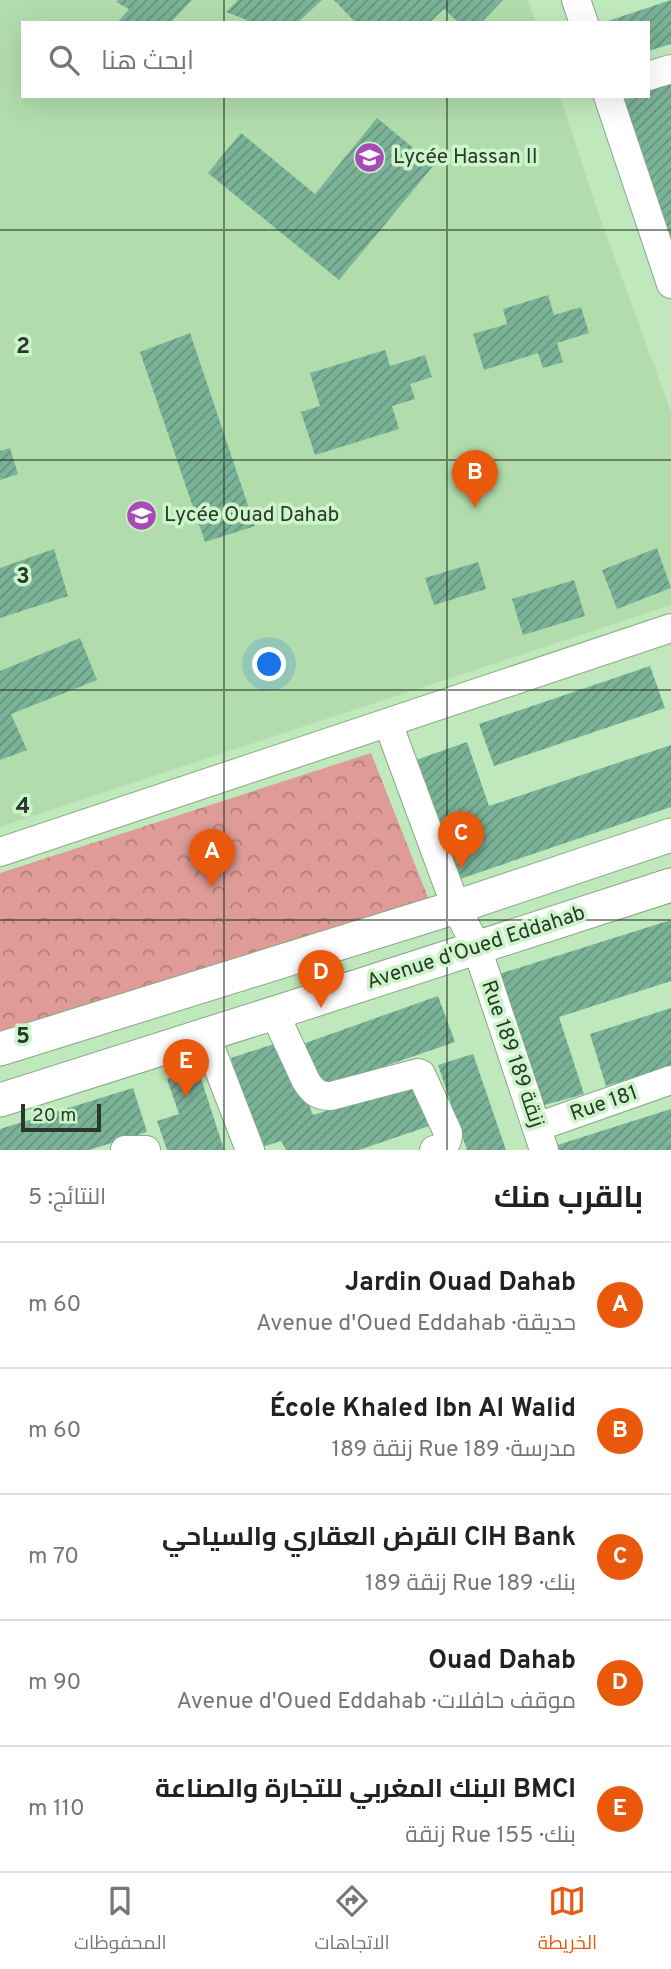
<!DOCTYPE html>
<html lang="ar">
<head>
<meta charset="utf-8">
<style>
	:root { --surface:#fff; --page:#f2f2f2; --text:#222; --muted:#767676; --line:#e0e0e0; --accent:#ea580c }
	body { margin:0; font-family:Overpass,Cairo,sans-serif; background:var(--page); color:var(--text); direction:rtl }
	.scale { position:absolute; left:21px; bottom:18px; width:80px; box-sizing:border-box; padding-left:7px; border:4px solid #293828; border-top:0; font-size:19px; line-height:24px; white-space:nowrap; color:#293828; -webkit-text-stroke:5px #cdf5ca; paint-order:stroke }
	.you { position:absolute; left:270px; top:665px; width:24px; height:24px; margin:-18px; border:5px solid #fff; border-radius:50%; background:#1a73e8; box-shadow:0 0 0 10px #1a73e833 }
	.badge { display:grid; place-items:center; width:46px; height:46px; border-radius:50%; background:var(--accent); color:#fff; font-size:23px; font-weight:700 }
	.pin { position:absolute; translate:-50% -58px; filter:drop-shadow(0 2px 4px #0008) }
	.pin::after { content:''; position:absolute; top:37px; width:24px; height:21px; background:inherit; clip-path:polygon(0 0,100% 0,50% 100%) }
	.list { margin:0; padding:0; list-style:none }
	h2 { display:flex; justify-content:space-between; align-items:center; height:91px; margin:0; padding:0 28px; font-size:30px }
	h2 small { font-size:23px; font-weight:400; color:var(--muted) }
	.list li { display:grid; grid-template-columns:46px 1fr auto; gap:21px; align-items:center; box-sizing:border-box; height:126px; padding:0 28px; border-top:2px solid var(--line) }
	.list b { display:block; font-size:26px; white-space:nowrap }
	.list p { margin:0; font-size:23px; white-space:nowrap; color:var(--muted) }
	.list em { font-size:23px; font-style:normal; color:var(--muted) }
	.icon { flex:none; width:38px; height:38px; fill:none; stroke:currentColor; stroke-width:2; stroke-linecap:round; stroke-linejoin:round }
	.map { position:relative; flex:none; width:671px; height:1150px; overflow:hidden; direction:ltr }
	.search { position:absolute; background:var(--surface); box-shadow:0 7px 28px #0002; left:21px; right:21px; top:21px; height:77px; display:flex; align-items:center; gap:18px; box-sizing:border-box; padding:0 24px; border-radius:0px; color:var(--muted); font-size:26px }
	.sheet { height:721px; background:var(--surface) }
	nav { display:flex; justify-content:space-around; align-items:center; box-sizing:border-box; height:98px; border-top:2px solid var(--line); background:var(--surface); font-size:19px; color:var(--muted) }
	nav a { display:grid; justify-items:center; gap:4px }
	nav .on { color:var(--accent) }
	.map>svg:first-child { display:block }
</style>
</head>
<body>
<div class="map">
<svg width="671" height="1150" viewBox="0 0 671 1150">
	<defs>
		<pattern id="park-crowns" width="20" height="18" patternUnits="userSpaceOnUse" patternTransform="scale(1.75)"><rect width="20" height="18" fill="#de9b97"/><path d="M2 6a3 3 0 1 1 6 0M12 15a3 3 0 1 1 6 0" fill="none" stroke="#b47f7b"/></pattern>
		<pattern id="building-hatch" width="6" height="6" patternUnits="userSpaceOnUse" patternTransform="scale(1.75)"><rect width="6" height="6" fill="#7bb398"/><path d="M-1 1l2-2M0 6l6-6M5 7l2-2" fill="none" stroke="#65937c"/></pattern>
	</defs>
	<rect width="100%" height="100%" fill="#c0e8bd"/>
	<!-- built -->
	<polygon fill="#b1ddad" points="0,0 528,0 536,23 23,23 23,96 560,96 600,218 671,412 671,605 0,827"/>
	<!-- park -->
	<polygon fill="url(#park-crowns)" points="371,753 429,900 5,1040 0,1030 0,873"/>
	<!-- building -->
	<g fill="url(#building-hatch)">
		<polygon points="118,0 192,0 170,23 117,23 129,9 116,2"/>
		<polygon points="238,0 322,0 297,23 244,23 247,20 226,12"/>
		<polygon points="334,0 503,0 481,23 459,23 444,9 429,23 356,23"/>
		<polygon points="671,0 671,44 648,51 648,23 602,23"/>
		<polygon points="671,83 671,237 624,99 648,96 648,91"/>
		<polygon points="377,118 434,165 339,280 208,173 241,133 315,194"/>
		<polygon points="548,295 554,315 581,307 589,333 557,343 563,362 543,368 538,353 484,370 473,334 507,324 503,309"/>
		<polygon points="190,333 255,526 205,542 140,352"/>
		<polygon points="385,350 390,366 425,355 432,377 410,384 415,399 392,406 399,429 315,455 301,412 320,406 310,373"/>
		<polygon points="10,448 18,474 0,480 0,451"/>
		<polygon points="657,548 671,588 617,609 602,570"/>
		<polygon points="54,549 68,596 0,618 0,568"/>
		<polygon points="478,562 486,589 434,605 425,578"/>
		<polygon points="574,580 585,616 523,635 512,599"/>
		<polygon points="80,638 97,680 11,714 27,750 0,760 0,671"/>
		<polygon points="650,666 665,708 494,766 479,724"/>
		<polygon points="467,742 489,806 671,745 671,807 454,881 413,761"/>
		<polygon points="671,920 671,981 559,1017 584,1094 541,1106 499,974"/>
		<polygon points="438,996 455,1042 318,1089 297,1046"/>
		<polygon points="671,1008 671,1066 606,1086 590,1034"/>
		<polygon points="283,1041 313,1115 414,1084 432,1125 359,1150 286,1150 281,1141 260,1148 231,1058"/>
		<polygon points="473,1054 506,1150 467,1150 438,1065"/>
		<polygon points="198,1069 224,1150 167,1150 157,1121 179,1114 167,1079"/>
		<polygon points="133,1088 147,1132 89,1150 0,1150 0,1129"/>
		<polygon points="671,1109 671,1150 552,1150 551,1147"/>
	</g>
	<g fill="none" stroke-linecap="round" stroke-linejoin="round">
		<defs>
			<g id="minor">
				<polyline points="576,0 584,23"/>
				<polyline points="648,76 671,69"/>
				<polyline points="608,96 671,284"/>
				<polyline points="388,723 456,907 477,948 544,1150"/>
				<polyline points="0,852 671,628"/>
				<path d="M274 1012 306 1081C313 1092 318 1096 331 1096L418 1073 421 1074 448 1133C448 1144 444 1147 434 1150"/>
				<polyline points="206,1036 250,1150"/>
				<polyline points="537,1127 671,1080"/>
				<polyline points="125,1150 146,1150"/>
			</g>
			<g id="tertiary">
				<polyline points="0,1049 456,907 671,835"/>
				<path d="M0 1100C224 1030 448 957 671 885"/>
			</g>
		</defs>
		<!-- minor casing -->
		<use href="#minor" stroke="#85aa82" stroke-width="30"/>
		<!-- tertiary casing -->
		<use href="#tertiary" stroke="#85aa82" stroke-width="35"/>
		<!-- minor -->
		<use href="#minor" stroke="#fff" stroke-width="28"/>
		<!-- tertiary -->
		<use href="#tertiary" stroke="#fff" stroke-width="33"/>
	</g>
	<!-- grid -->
	<path fill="none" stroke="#293828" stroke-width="2" stroke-opacity="0.55" d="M224 0V23M447 0V23M224 96V1150M447 96V1150M0 230H671M0 460H671M0 690H671M0 920H671"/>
	<!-- icons -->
	<defs>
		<symbol id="school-disc" viewBox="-11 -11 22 22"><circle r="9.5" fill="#a94bb5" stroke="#cdf5ca"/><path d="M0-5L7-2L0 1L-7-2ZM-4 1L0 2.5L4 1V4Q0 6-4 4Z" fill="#fff"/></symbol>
	</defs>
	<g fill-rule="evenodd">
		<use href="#school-disc" x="352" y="140" width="35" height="35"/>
		<use href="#school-disc" x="124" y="498" width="35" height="35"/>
	</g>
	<g text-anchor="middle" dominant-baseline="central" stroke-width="7" stroke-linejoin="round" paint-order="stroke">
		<!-- poi labels -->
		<g font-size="21" fill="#293828" stroke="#cdf5ca" text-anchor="start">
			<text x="393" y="157">Lycée Hassan II</text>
			<text x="164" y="515">Lycée Ouad Dahab</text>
		</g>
		<!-- street labels -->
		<g font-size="21" fill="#293828" stroke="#cdf5ca">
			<text transform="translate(476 948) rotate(-18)">Avenue d'Oued Eddahab</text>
			<text transform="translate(512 1054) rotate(71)">Rue 189 زنقة 189</text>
			<text transform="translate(604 1104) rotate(-19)">Rue 181</text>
		</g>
	</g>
	<g font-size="23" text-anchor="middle" font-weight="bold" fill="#293828" stroke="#cdf5ca" stroke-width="7" stroke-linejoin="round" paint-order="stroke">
		<text x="23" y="353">2</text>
		<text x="23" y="583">3</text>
		<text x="23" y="813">4</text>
		<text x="23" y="1043">5</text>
	</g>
</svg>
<div class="scale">20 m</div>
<div class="you"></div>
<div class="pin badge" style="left:212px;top:887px">A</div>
<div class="pin badge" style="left:475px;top:508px">B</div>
<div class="pin badge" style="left:461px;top:869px">C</div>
<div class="pin badge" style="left:321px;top:1008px">D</div>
<div class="pin badge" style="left:186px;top:1097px">E</div>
<div class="search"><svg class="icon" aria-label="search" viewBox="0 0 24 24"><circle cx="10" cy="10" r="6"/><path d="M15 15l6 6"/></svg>ابحث هنا</div>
</div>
<section class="sheet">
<h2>بالقرب منك<small>النتائج: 5</small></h2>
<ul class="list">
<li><span class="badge">A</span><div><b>Jardin Ouad Dahab</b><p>حديقة · Avenue d'Oued Eddahab</p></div><em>60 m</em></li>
<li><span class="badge">B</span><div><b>École Khaled Ibn Al Walid</b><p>مدرسة · Rue 189 زنقة 189</p></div><em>60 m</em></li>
<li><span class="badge">C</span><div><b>CIH Bank القرض العقاري والسياحي</b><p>بنك · Rue 189 زنقة 189</p></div><em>70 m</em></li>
<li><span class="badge">D</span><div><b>Ouad Dahab</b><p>موقف حافلات · Avenue d'Oued Eddahab</p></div><em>90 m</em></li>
<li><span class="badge">E</span><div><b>BMCI البنك المغربي للتجارة والصناعة</b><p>بنك · Rue 155 زنقة</p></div><em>110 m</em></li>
</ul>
</section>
<nav>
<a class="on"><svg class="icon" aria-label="map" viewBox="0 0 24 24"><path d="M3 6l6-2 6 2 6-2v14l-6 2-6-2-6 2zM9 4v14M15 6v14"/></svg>الخريطة</a>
<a><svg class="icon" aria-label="directions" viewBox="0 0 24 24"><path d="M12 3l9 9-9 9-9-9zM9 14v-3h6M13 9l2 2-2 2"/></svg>الاتجاهات</a>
<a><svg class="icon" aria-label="saved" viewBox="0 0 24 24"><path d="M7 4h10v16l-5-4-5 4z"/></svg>المحفوظات</a>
</nav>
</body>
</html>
